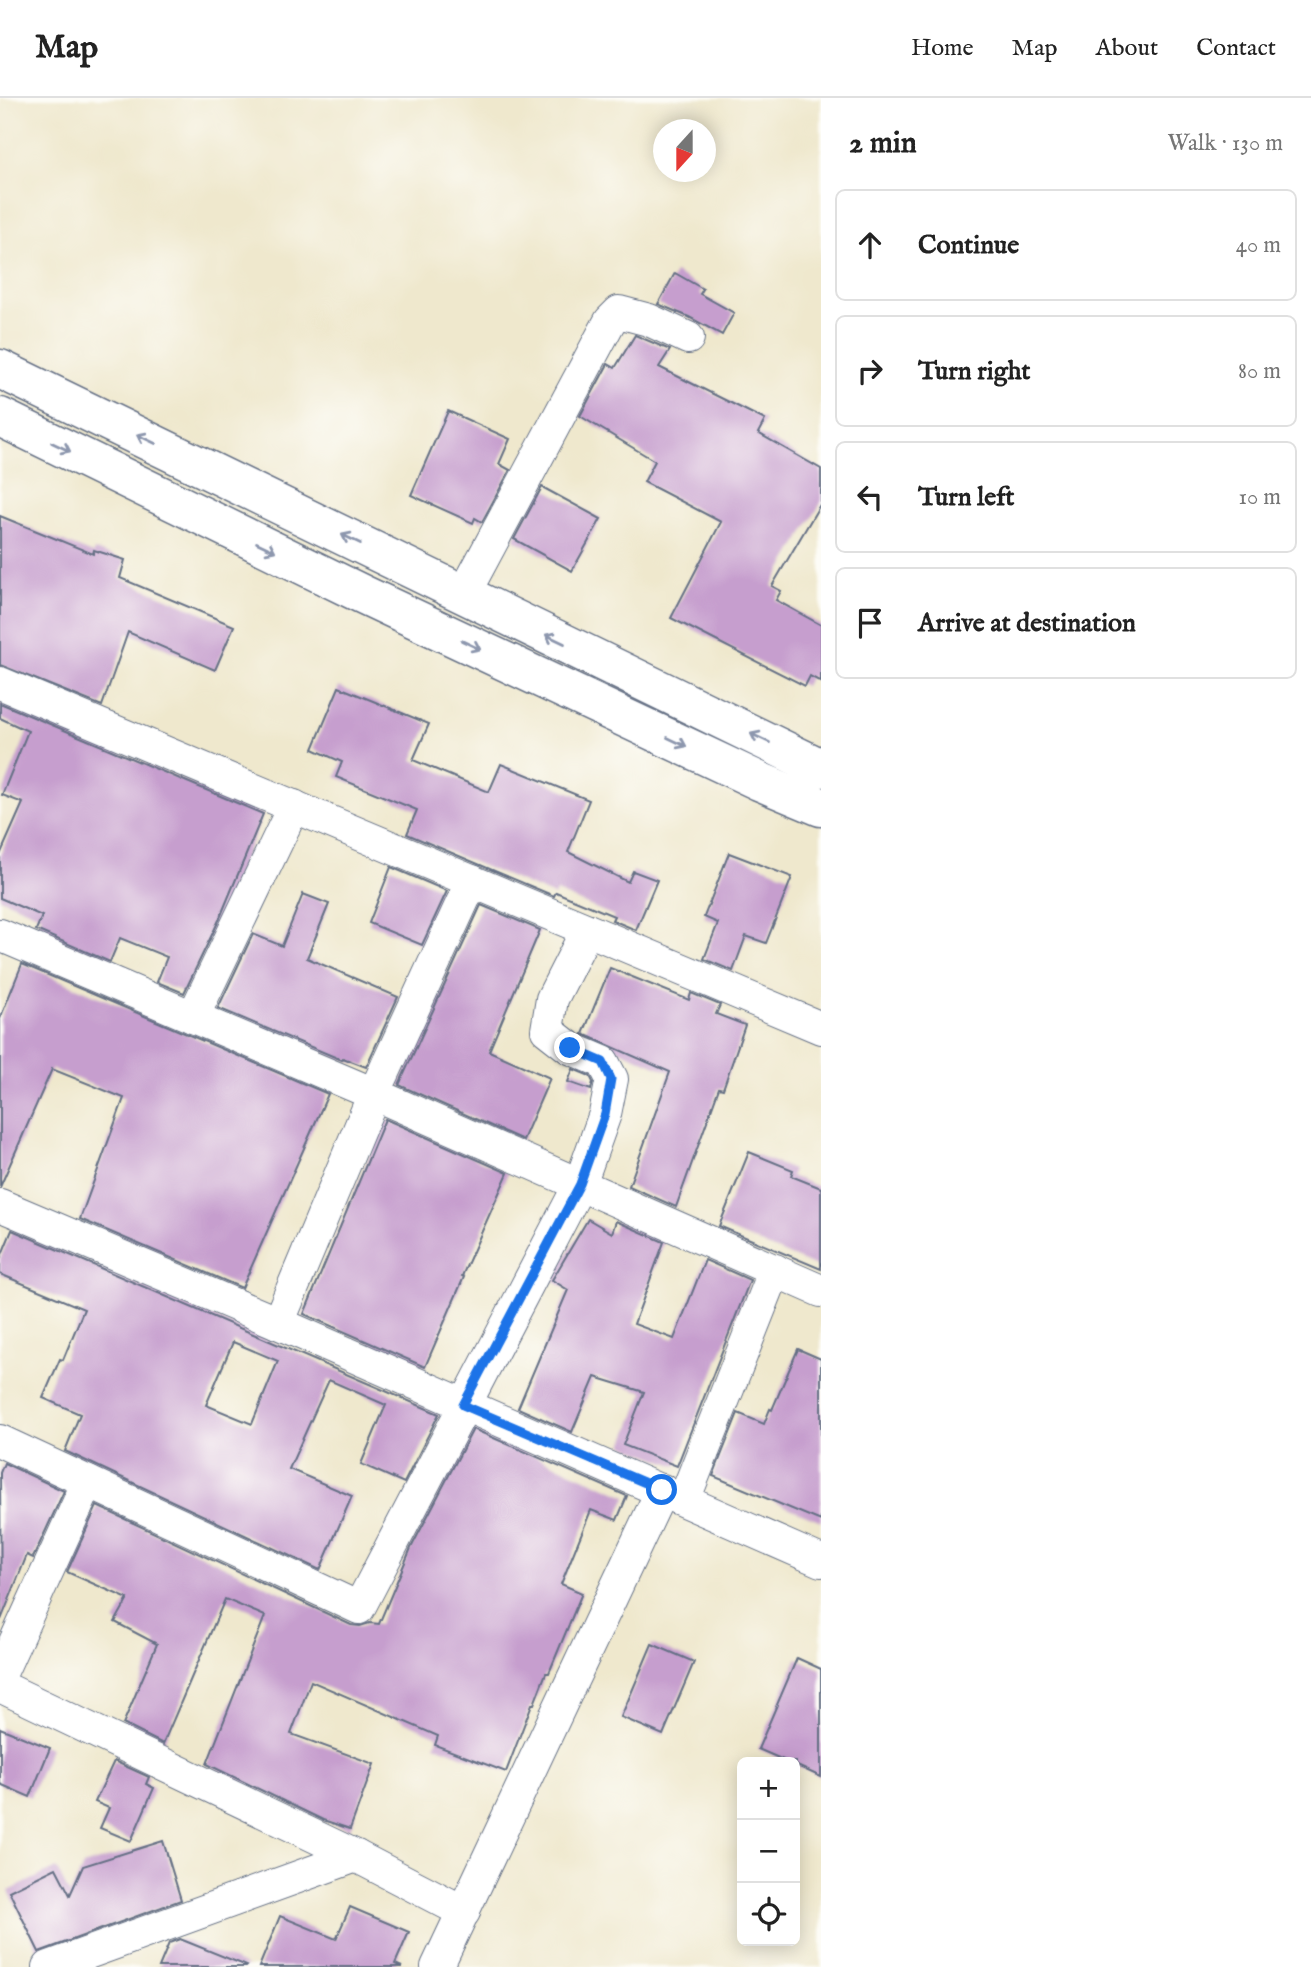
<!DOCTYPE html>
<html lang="en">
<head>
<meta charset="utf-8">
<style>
	:root { --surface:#fff; --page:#f6f6f6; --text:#222; --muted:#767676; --line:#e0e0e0 }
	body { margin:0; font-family:"IM FELL English",serif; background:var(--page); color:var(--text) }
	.controls { position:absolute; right:21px; bottom:21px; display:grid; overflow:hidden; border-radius:10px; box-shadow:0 4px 18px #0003 }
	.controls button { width:63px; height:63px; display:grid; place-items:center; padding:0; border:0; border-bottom:2px solid var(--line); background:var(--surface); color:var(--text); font:35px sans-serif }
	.compass { position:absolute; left:653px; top:21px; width:63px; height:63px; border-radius:50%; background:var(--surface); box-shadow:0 4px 18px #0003; rotate:201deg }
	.stop { position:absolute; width:21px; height:21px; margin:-16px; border:5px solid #1a73e8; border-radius:50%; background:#fff }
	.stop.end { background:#1a73e8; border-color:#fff; box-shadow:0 2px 7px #0008 }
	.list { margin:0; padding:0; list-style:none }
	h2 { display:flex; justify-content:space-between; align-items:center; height:91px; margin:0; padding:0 28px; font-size:30px }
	h2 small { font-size:23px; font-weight:400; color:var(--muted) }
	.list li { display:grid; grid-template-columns:46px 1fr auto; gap:21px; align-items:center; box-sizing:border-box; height:112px; margin:0 14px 14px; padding:0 14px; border:2px solid var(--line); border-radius:10px }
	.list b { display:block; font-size:26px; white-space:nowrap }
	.list em { font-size:23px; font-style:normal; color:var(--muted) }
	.icon { flex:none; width:38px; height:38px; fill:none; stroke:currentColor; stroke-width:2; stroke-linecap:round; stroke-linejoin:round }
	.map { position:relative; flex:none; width:821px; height:1869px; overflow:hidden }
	header { display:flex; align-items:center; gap:42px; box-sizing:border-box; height:98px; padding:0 35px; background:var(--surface); border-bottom:2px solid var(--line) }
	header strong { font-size:33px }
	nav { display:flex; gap:38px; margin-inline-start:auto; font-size:24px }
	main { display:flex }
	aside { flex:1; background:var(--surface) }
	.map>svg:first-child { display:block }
</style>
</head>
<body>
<header>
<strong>Map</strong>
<nav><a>Home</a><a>Map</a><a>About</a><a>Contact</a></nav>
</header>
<main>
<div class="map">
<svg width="821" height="1869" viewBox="0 0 821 1869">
	<rect width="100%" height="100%" fill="#fdfcf7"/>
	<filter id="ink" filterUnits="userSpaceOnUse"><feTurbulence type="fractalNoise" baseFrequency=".0143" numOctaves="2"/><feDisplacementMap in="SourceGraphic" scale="14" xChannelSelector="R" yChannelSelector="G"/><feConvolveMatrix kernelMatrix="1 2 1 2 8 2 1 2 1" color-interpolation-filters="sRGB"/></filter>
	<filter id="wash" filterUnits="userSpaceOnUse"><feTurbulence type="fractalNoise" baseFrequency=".00686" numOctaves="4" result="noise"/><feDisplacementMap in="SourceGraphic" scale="28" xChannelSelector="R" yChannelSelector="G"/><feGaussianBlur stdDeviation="1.57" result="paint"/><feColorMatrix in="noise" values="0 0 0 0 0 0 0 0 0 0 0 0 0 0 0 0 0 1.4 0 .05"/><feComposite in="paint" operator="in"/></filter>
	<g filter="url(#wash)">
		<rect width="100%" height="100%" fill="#efe8cd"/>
		<g id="blocks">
			<!-- building -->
			<g fill="#c69ece" fill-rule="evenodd">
				<polygon points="675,175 703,191 700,196 734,215 722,237 689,219 658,206"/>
				<polygon points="635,237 670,252 659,269 765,322 758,335 821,371 821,405 772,488 781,493 776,502 821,527 821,584 810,578 805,588 671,520 721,424 644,384 655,363 580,318 608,266 615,270"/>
				<polygon points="448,313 510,341 499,366 510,372 482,424 475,420 473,425 411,397"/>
				<polygon points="542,389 601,421 572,473 514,441"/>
				<polygon points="0,418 93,456 94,452 125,462 120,480 234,528 215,572 128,534 102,608 0,567"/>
				<polygon points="339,589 429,626 413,662 489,694 501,666 589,702 568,754 628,784 633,773 657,782 636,832 612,822 614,818 556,794 554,798 407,736 417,712 336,679 342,664 313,651"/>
				<polygon points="0,605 263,716 219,822 184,895 157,884 167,859 120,840 110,864 36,832 42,818 0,800 0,757 23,705 2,697 28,633 0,620"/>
				<polygon points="729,755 792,779 766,845 746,838 733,873 704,861 718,825 704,819"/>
				<polygon points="391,769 447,793 422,847 369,825"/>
				<polygon points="303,796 329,806 307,860 398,899 366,969 343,960 342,962 218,910 253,836 282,848"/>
				<polygon points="481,807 540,832 489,953 550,980 523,1042 399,987"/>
				<polygon points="22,866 328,996 242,1190 80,1121 124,1000 52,971 0,1089 0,921"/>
				<polygon points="610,870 689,902 691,895 720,907 716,916 745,927 723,991 719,990 676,1109 629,1088 670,974 583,936"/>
				<polygon points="573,971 590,978 593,984 591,992 568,984"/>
				<polygon points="385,1021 508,1075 462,1178 464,1179 425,1269 304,1216"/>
				<polygon points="749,1054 793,1072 791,1078 821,1090 821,1171 719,1128"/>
				<polygon points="588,1121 612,1135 616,1123 664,1144 634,1226 674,1241 705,1162 750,1182 677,1368 623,1347 644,1294 595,1279 572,1334 518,1310 568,1192 552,1182"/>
				<path d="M12 1132 439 1316 404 1385 361 1366 386 1307 329 1282 289 1371 352 1398 320 1472 65 1353 80 1316 43 1300 60 1261 63 1262 84 1211 0 1176V1161ZM233 1244 278 1263 252 1326 206 1307Z"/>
				<polygon points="798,1251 821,1261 821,1423 713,1378 738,1315 764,1326 770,1311 772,1312"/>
				<polygon points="473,1331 627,1398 617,1422 591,1412 561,1486 582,1495 549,1575 546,1575 534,1606 532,1606 506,1674 435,1647 438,1638 311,1583 291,1636 374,1666 350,1731 323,1722 207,1666 265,1518 225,1501 163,1646 123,1626 157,1546 115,1524 128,1501 67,1474 97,1408 351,1527 360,1528 370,1525 379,1526 411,1450"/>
				<polygon points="4,1365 64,1393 33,1460 27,1457 1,1522 0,1375"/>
				<polygon points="652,1546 694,1564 663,1637 621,1619"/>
				<polygon points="797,1560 821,1571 821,1679 795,1667 795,1664 788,1664 758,1651"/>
				<polygon points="0,1630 50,1650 30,1699 0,1686"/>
				<polygon points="114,1663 149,1679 146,1686 154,1690 131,1743 100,1730 109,1710 95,1704"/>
				<polygon points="163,1743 181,1802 39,1854 9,1793 56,1770 70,1797 83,1768"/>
				<polygon points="350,1809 409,1834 395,1866 402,1869 259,1869 280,1818 336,1841"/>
				<polygon points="180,1841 247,1868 246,1869 159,1869 169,1845"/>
			</g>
		</g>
	</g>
	<g filter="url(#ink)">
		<use href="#blocks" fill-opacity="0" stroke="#657085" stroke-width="2"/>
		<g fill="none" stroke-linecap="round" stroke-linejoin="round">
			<defs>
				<g id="street">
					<polyline points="464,496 610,223 619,214 649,222 688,240"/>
					<polyline points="0,585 821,930"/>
					<polyline points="0,837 374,996 821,1193"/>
					<polyline points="193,919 294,708"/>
					<polyline points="0,1107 278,1225 821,1463"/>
					<polyline points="278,1225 374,996 472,783"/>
					<polyline points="0,1343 359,1510 580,1086 605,1016 612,981 603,964 570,950 547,932 552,901 587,832"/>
					<polyline points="684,1402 775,1172"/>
					<polyline points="0,1577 88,1384"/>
					<polyline points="0,1588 356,1758 464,1814"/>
					<polyline points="49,1869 356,1758"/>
					<polyline points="437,1869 662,1392"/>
				</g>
				<g id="primary">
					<polyline points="0,271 821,670"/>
					<polyline points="0,319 362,496 759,683 821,709"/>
				</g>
			</defs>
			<!-- street casing -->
			<use href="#street" stroke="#657085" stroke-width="34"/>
			<!-- primary casing -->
			<use href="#primary" stroke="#657085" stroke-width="41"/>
			<!-- street -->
			<use href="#street" stroke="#fff" stroke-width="32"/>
			<!-- primary -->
			<use href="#primary" stroke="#fff" stroke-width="38"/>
		</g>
		<!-- one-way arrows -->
		<defs><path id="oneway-shaft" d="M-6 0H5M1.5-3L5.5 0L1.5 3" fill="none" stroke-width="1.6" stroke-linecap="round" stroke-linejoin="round" transform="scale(1.75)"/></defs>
		<g stroke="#8d97ae">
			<use href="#oneway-shaft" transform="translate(146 341) rotate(-154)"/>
			<use href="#oneway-shaft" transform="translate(61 349) rotate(26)"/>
			<use href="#oneway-shaft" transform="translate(351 441) rotate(-154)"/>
			<use href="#oneway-shaft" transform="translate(266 449) rotate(26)"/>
			<use href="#oneway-shaft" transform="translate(555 541) rotate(-154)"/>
			<use href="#oneway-shaft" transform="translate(471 547) rotate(25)"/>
			<use href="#oneway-shaft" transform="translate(760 640) rotate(-154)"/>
			<use href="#oneway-shaft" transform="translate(677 644) rotate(25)"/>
		</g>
	</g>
	<g fill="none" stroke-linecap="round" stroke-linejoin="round" filter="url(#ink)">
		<!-- route -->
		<polyline stroke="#1a73e8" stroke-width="9" points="570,950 603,964 611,981 605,1016 580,1086 463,1307 662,1392"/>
	</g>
</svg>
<div class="controls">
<button>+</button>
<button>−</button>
<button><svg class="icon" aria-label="locate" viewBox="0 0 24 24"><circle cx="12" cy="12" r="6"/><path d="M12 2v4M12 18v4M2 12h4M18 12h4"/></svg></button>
</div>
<svg class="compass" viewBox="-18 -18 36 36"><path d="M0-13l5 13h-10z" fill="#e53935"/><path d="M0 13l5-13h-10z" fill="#767676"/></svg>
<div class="stop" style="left:662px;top:1392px"></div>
<div class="stop end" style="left:570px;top:950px"></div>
</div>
<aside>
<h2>2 min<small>Walk · 130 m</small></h2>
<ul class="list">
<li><svg class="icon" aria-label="ahead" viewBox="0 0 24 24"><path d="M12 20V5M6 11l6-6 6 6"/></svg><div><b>Continue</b></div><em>40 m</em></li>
<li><svg class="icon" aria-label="right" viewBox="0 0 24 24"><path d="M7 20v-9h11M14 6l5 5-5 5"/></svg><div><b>Turn right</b></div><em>80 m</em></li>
<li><svg class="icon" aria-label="left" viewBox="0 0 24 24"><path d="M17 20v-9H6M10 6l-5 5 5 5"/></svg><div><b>Turn left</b></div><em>10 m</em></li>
<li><svg class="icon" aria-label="arrive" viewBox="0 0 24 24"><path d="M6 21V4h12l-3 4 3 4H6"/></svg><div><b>Arrive at destination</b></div></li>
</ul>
</aside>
</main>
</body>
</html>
